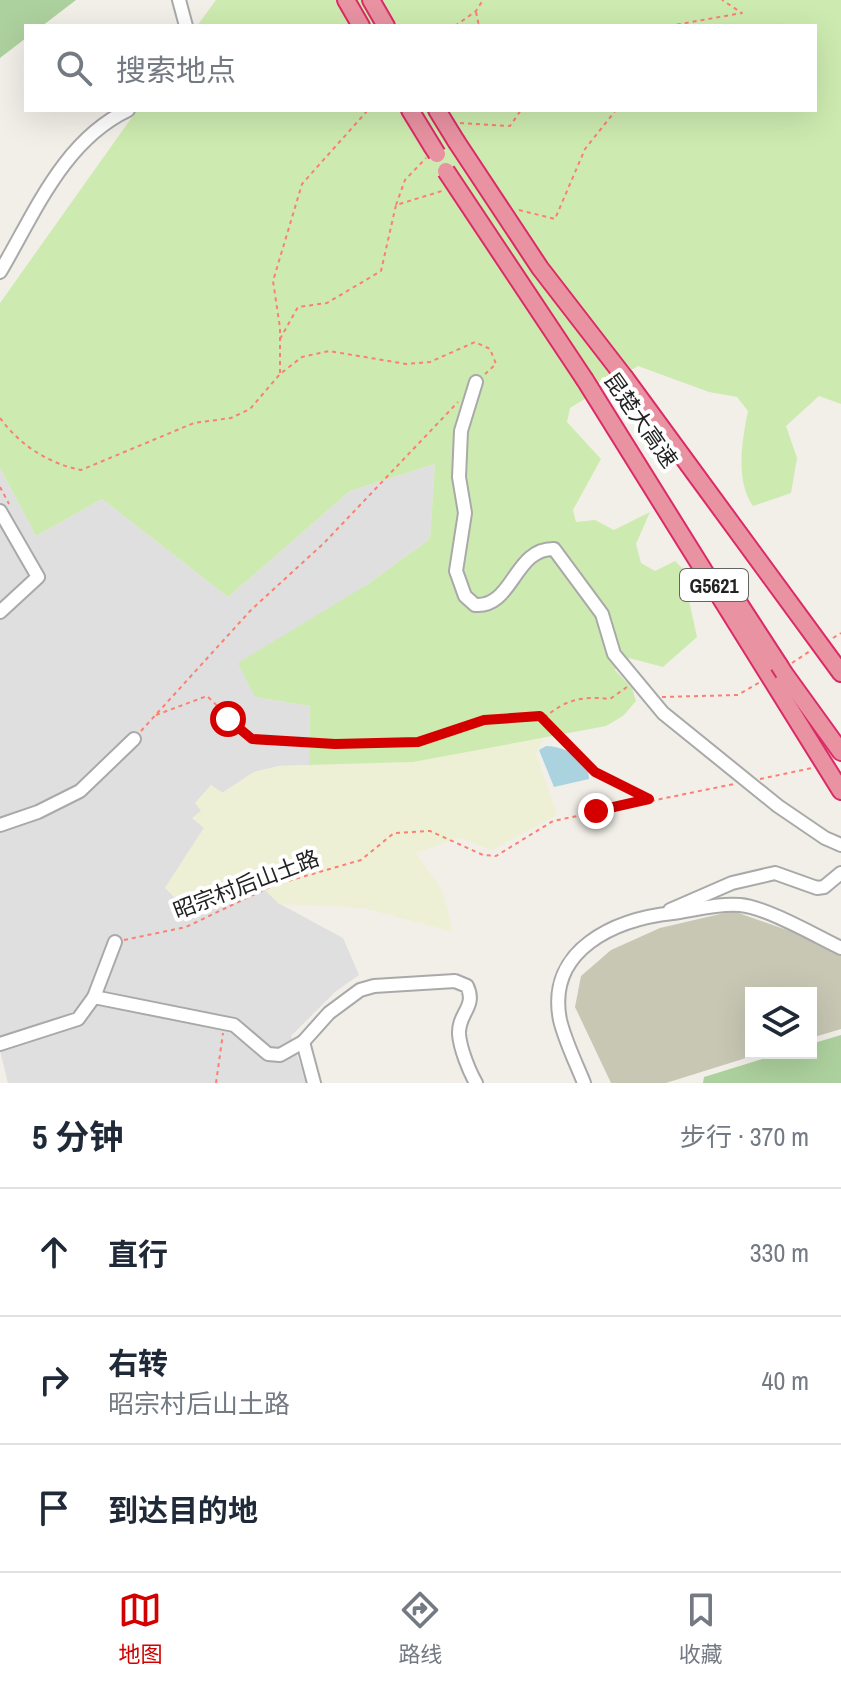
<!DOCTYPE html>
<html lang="zh">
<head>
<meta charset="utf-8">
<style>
	:root { --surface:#fff; --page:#f2f2f3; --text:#1f2937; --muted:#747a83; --line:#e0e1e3; --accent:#d40000 }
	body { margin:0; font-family:"Archivo Narrow","Noto Sans SC",sans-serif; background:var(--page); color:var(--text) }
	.controls { position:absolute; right:24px; bottom:24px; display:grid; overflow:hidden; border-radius:0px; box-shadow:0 8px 32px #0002 }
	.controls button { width:72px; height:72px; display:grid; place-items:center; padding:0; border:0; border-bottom:2px solid var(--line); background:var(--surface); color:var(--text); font:40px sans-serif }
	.stop { position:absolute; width:24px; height:24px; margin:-18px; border:6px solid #d40000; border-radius:50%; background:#fff }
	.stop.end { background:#d40000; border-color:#fff; box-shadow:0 2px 8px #0008 }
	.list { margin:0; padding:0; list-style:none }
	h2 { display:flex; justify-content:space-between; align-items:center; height:104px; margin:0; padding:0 32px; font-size:34px }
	h2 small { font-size:26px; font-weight:400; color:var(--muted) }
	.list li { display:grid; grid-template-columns:52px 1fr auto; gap:24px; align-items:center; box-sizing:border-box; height:128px; padding:0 32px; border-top:2px solid var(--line) }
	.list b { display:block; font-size:30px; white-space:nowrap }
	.list p { margin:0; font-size:26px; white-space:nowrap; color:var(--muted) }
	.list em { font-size:26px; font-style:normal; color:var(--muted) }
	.icon { flex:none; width:44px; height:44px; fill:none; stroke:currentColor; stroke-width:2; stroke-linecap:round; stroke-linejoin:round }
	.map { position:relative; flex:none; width:841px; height:1083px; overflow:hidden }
	.search { position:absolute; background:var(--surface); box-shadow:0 8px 32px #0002; left:24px; right:24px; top:24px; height:88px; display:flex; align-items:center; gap:20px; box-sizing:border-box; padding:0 28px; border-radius:0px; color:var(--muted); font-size:30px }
	.sheet { height:488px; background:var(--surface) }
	nav { display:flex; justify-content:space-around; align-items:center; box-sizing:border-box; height:112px; border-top:2px solid var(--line); background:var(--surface); font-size:22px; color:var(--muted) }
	nav a { display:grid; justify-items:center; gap:4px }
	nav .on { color:var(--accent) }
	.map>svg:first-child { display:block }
</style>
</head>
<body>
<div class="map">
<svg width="841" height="1083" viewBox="0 0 841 1083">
	<rect width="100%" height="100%" fill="#f2efe9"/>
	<!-- residential -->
	<polygon fill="#e0dfdf" points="435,464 430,539 368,584 255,697 310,706 309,765 279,766 254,772 222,793 211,786 201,811 204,828 165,888 210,908 262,887 280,904 343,938 359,975 335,992 291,1036 306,1083 8,1083 0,1051 0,468 36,536 102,499 228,597 350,491"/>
	<!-- construction -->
	<polygon fill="#c7c7b4" points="733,911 790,931 841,956 841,1029 811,1038 811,993 751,993 751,1053 762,1053 666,1083 611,1083 575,1007 581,976 611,950 660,928"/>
	<!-- farmland -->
	<polygon fill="#eef0d5" points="544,739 536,753 557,815 492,850 459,838 416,853 443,891 453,932 363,908 279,904 262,887 210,908 182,905 165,888 204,828 192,818 201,811 195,803 211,785 223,793 254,772 279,766 413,762 508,742"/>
	<!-- grass -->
	<path fill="#cdebb0" d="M216 0H841V404L819 396 786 426 797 458 791 493 753 506C735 481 742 440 748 411L737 397 709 392 638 366 570 408 567 422 601 459 573 510 576 522 595 520 614 530 650 512 636 544 641 563 655 571 675 561 687 573 686 587 697 637 663 667 629 658 620 669H614L632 688 636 701 623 716 606 726 413 762 309 765 310 706 255 697 238 663 368 584 430 539 435 464 350 491 228 597 102 499 36 536 0 468V303L137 110H815V26H197Z"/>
	<!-- forest -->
	<g fill="#add19e">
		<polygon points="0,0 76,0 42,26 26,26 26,38 0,58"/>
		<polygon points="841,1035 841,1083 703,1083 704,1077 782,1053 811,1053 811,1044"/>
	</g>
	<!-- water -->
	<path fill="#aad3df" d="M546 746C564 746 589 758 589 779L554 787 539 750Z"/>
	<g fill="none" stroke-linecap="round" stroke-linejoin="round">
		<defs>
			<g id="minor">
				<polyline points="179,0 186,26"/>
				<path d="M0 272C35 213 63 141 128 110"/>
				<path d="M476 382 461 431 459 477 465 513 456 571 465 596 475 605C513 608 514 548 554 549L602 614 614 654 663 713 778 806 825 838 841 845"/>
				<polyline points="0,511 38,577 0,612"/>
				<polyline points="0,825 38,812 80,791 134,739"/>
				<polyline points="670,910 732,883 775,873 817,888 824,887 841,873"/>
				<polyline points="94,997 115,942"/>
				<polyline points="303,1042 314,1083"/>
				<path d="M0 1044 78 1019 94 997 234 1025 268 1054 280 1055 303 1042 329 1013 360 990 374 986 455 981 467 986C477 1007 458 1013 459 1034 460 1048 469 1071 476 1083"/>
				<path d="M584 1083C576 1063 565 1041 560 1020 546 949 616 919 673 913 694 910 719 903 740 905 766 907 816 936 841 948"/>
			</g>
			<g id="highway">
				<polyline points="346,0 361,26"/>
				<polyline points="371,0 386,26"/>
				<polyline points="410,110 432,146"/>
				<polyline points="437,110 456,141"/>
				<polyline points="625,378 841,673"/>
				<polyline points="585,380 841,791"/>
				<polyline points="727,585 779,665"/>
				<polyline points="784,673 841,752"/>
			</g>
		</defs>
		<!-- minor casing -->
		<use href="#minor" stroke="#a9a9a9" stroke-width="16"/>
		<!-- highway casing -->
		<use href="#highway" stroke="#dc2a67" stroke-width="20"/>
		<!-- path -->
		<g stroke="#fa8072" stroke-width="2" stroke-dasharray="4 4" stroke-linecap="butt">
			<polyline points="476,12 479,26"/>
			<polyline points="455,26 476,11 483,0"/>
			<polyline points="669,26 742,13 722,0"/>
			<polyline points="460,123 510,126 521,110"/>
			<polyline points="396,205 405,180 426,158"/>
			<polyline points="519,210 555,219 585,149 616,110"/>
			<polyline points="280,339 298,307 327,303 381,271 396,205 442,191"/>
			<polyline points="280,373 280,328 273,281 302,184 368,110"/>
			<path d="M0 418C20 445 47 463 81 470L194 423 231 418 250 409 280 374 302 357 329 351 406 364 430 362 475 342 490 349 496 364 485 374"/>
			<polyline points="0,487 9,504"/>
			<polyline points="833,638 841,633"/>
			<polyline points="792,663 810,651"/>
			<polyline points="662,697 738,695 760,682"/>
			<polyline points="156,715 207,696 252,739 335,744 418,742 484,720 540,716 595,772 648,798"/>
			<path d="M544 718C566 699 582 696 610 699L627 687"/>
			<polyline points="141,731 251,610 324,543 458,402"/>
			<polyline points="760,779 812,768"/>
			<polyline points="124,940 186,927 274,885 361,860 394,833 430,831 483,855 496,856 553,821 734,784"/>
			<polyline points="216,1083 223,1033"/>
		</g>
		<!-- minor -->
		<use href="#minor" stroke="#fff" stroke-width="12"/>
		<!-- highway -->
		<use href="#highway" stroke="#e892a2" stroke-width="16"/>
		<defs>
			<g id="highway-bridge">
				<polyline points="456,141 540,268 625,378"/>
				<polyline points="432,146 437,154"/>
				<polyline points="446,171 585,380"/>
				<polyline points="779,665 784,673"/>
			</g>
		</defs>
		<!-- highway-bridge casing -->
		<use href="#highway-bridge" stroke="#dc2a67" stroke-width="20" stroke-linecap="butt"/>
		<!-- highway-bridge -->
		<use href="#highway-bridge" stroke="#e892a2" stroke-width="16"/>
	</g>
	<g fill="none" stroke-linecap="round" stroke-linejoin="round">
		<!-- route -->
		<polyline stroke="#d40000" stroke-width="10" points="228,719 252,739 335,744 418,742 484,720 540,716 595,772 649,799 596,811"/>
	</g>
	<g text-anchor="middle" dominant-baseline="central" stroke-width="8" stroke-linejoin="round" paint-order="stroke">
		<!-- shield labels -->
		<rect fill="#fff" stroke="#646464" stroke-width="2" x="680" y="569" width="68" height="32" rx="6"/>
		<g font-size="20" font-weight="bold" fill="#222">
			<text x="714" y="585">G5621</text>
		</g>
		<!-- street labels -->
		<g font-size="22" fill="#222" stroke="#fff">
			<text transform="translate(641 420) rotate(55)">昆楚大高速</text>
			<text transform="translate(246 884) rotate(-21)">昭宗村后山土路</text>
		</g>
	</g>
</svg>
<div class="controls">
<button><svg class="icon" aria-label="layers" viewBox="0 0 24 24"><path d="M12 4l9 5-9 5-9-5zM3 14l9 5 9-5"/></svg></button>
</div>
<div class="stop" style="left:228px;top:719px"></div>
<div class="stop end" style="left:596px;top:811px"></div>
<div class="search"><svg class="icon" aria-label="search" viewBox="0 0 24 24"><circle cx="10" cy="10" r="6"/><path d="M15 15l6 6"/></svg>搜索地点</div>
</div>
<section class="sheet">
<h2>5 分钟<small>步行 · 370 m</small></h2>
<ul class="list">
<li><svg class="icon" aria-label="ahead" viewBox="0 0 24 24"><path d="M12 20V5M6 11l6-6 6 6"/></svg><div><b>直行</b></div><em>330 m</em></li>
<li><svg class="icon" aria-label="right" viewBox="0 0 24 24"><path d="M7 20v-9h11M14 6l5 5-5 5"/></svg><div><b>右转</b><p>昭宗村后山土路</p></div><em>40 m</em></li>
<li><svg class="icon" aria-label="arrive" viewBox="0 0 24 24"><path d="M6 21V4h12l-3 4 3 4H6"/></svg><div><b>到达目的地</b></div></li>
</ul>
</section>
<nav>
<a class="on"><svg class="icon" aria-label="map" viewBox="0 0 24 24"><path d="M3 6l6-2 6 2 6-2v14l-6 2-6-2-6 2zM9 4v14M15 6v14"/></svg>地图</a>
<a><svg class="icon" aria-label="directions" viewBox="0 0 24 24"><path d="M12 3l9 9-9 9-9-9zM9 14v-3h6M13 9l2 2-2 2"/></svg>路线</a>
<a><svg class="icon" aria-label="saved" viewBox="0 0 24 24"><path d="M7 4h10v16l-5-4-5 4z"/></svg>收藏</a>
</nav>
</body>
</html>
